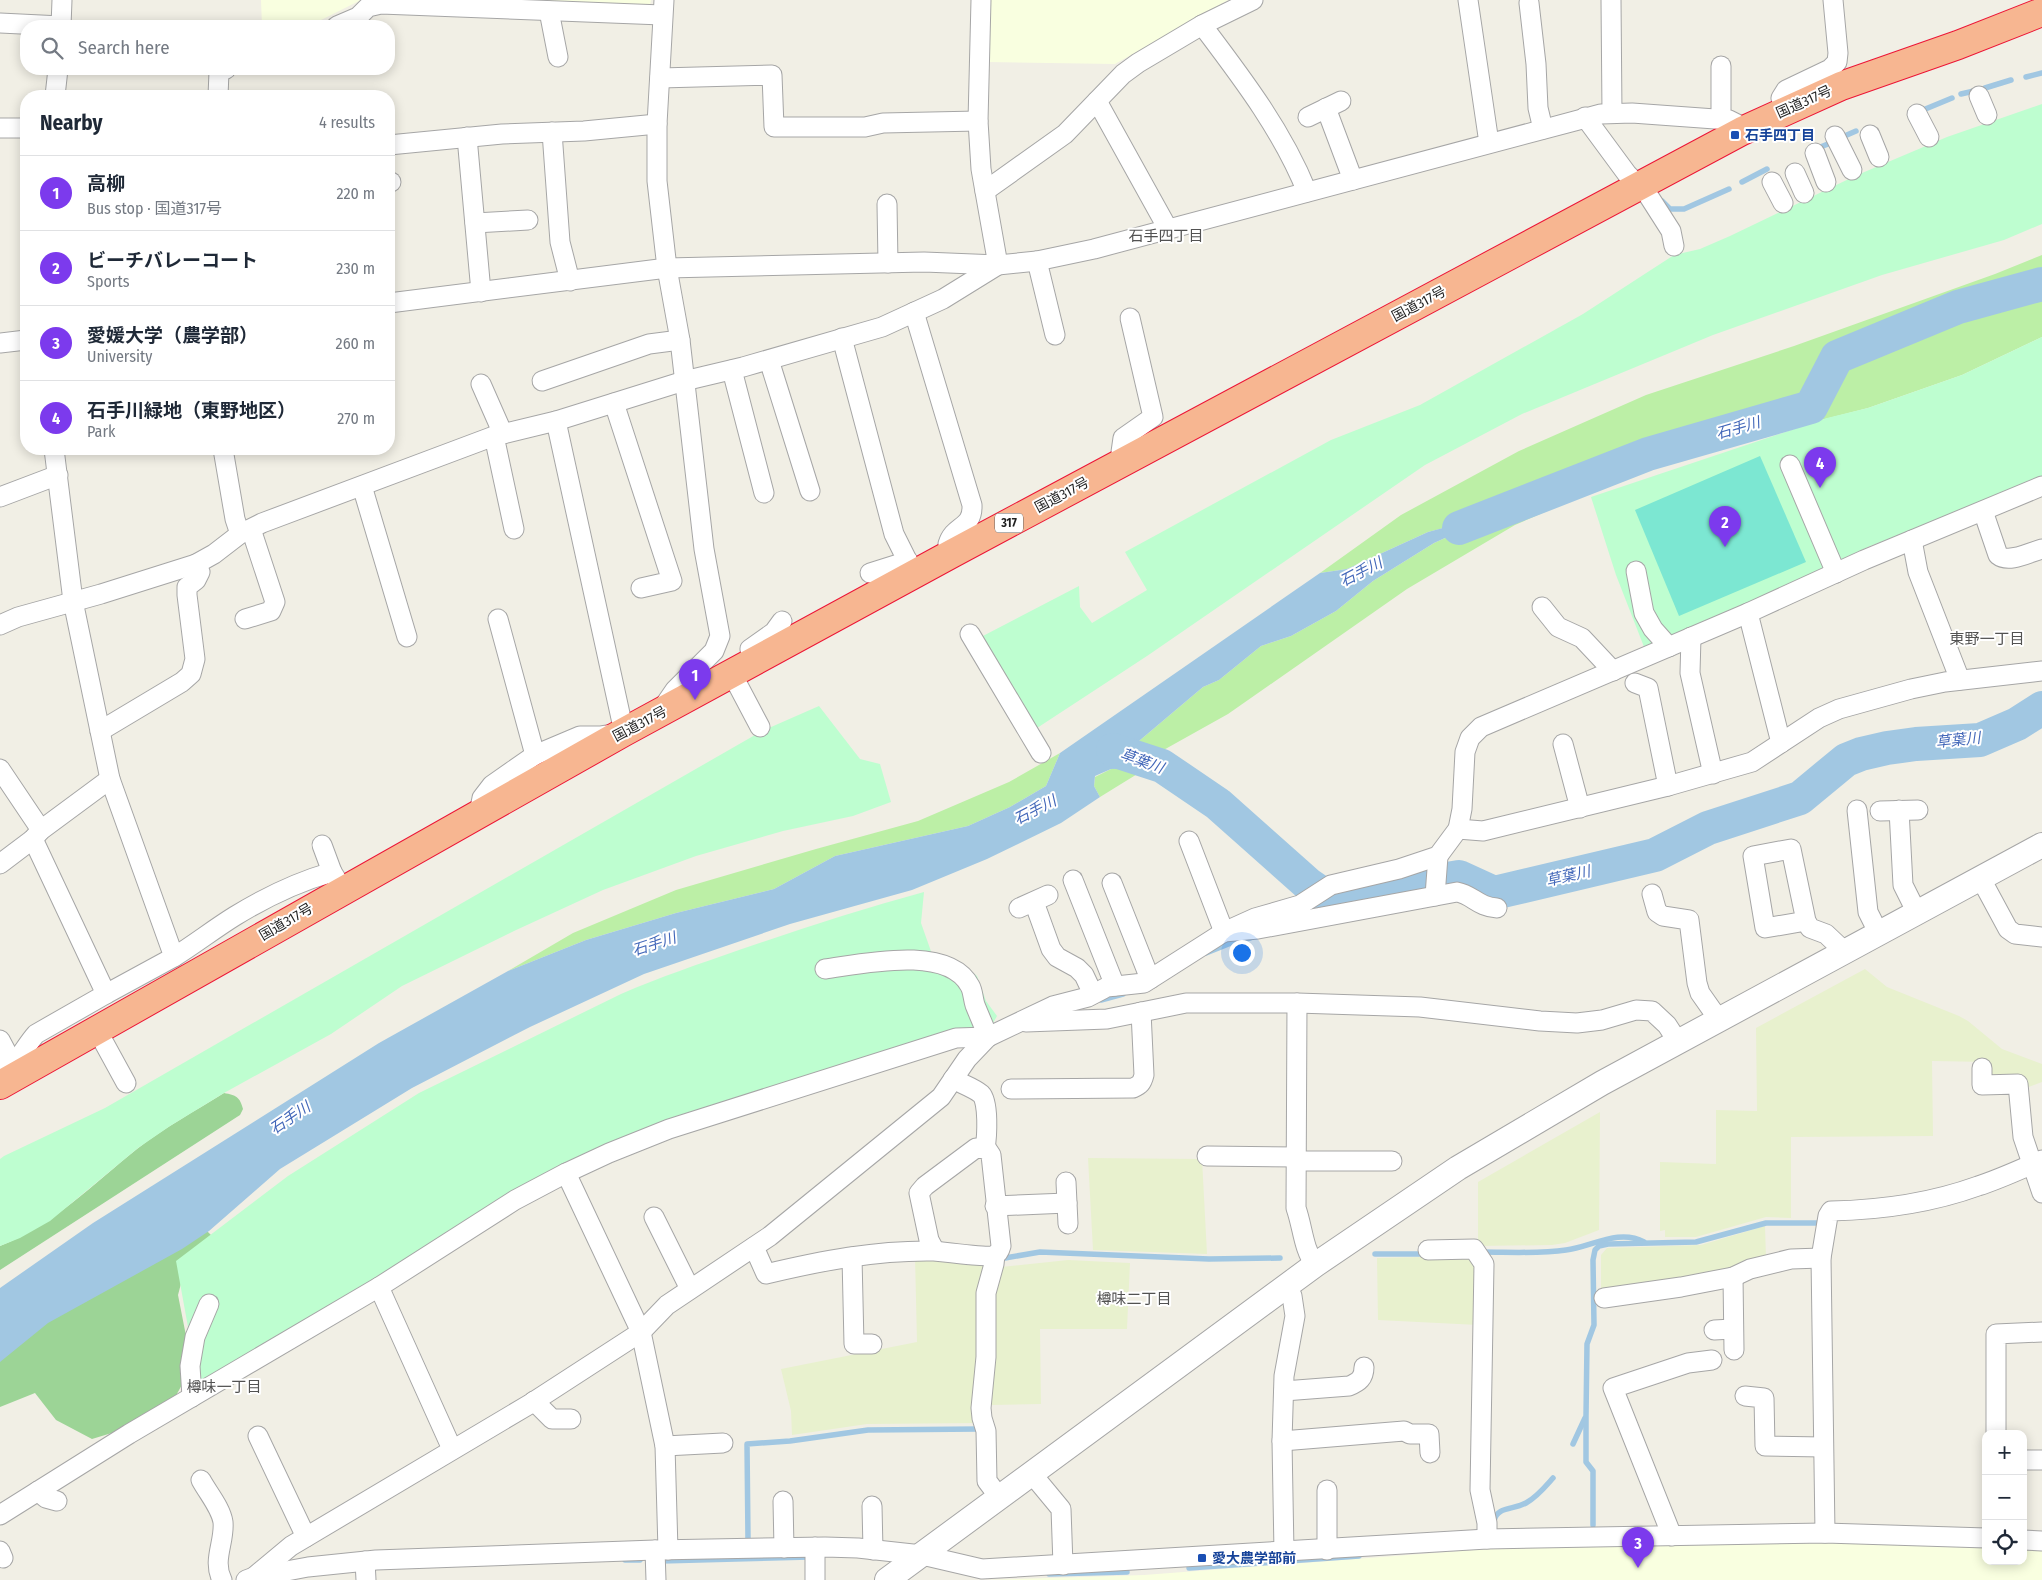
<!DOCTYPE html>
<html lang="en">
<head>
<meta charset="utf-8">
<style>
	:root { --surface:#fff; --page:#f2f2f3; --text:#1f2937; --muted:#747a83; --line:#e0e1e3; --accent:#7c3aed }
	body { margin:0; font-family:"Fira Sans Condensed","Noto Sans JP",sans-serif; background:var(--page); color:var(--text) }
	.controls { position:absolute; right:15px; bottom:15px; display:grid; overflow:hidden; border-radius:10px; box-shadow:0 2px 12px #0003 }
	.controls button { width:45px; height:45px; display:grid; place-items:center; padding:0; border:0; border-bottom:1px solid var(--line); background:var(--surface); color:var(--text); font:25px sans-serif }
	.you { position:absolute; left:1241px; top:952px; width:18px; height:18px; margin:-12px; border:4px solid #fff; border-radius:50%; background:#1a73e8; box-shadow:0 0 0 8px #1a73e833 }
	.badge { display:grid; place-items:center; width:32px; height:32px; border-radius:50%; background:var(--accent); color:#fff; font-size:16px; font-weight:700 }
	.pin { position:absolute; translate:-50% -41px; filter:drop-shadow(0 1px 2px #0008) }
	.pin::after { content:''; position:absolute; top:26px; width:18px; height:15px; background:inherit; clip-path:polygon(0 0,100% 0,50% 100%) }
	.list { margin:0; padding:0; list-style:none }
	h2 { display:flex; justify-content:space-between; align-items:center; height:65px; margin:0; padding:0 20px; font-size:21px }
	h2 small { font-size:16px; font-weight:400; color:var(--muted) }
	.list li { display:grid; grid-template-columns:32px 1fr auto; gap:15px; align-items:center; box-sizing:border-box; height:75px; padding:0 20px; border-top:1px solid var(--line) }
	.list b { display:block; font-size:19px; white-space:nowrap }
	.list p { margin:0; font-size:16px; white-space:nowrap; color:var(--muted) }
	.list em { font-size:16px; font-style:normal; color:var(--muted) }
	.icon { flex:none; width:28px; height:28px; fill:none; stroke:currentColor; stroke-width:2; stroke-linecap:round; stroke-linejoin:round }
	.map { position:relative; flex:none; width:2042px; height:1580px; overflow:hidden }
	.search { position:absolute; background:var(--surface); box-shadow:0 2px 12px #0003; left:20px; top:20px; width:375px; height:55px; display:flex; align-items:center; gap:12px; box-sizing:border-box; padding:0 18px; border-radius:20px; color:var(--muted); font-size:19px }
	.panel { position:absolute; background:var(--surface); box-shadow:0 2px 12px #0003; left:20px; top:90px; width:375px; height:365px; border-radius:20px }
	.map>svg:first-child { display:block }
</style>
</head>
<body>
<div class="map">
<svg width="2042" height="1580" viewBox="0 0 2042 1580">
	<rect width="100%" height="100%" fill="#f1efe5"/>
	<!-- education -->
	<g fill="#f9ffe0">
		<polygon points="261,0 361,0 309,26 262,26"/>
		<polygon points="521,0 651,0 650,5"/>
		<polygon points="988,0 1228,0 1115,64 986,62"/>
		<polygon points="1824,1543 1986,1546 1986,1561 2023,1561 2023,1549 2042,1551 2042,1580 985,1580 1144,1575 1487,1549"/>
	</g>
	<!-- farmland -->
	<g fill="#e8f1ce">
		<polygon points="1865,969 1887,987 1959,1016 1968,1021 2002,1049 2042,1064 2042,1082 2026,1088 1992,1076 1989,1062 1932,1061 1933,1136 1791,1137 1791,1218 1766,1217 1696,1237 1665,1237 1665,1230 1660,1231 1660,1162 1716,1164 1716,1110 1757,1111 1756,1028"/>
		<polygon points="1600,1112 1599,1230 1565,1243 1552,1245 1478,1246 1478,1182"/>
		<polygon points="1088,1158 1202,1159 1207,1254 1093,1250"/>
		<polygon points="1765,1226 1766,1258 1707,1275 1601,1291 1601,1255 1607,1248 1701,1245"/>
		<polygon points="915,1256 990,1264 979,1423 867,1424 792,1435 791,1411 781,1369 917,1342"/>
		<polygon points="1471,1256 1478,1268 1478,1325 1378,1320 1377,1258"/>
		<polygon points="1068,1260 1130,1263 1127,1329 1040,1329 1041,1404 990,1405 995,1353 994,1297 1001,1267"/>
	</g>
	<!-- grass -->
	<g fill="#bcefa6">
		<polygon points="2042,255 2042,337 1962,375 1868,408 1731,443 1648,467 1515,525 1407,589 1228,714 1160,752 1139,741 1203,687 1219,680 1261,646 1291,636 1336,611 1373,581 1434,543 1498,514 1428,532 1347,569 1320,573 1401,515 1519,451 1646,395 1794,346 1995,274"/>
		<polygon points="1060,753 1046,786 1010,807 968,826 835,856 774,889 676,913 586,940 508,971 573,933 676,890 816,849 918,821 1009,782"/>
		<polygon points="1147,768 1100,797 1094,786 1095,777 1111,769"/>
	</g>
	<!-- forest -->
	<g fill="#9cd496">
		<path d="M224 1093C236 1095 240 1097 243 1109L240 1115 0 1270V1246C55 1224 92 1185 137 1149 164 1128 195 1111 224 1093Z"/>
		<polygon points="199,1223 212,1236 184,1272 178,1295 188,1346 184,1381 173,1401 115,1432 92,1439 56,1420 35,1393 0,1407 0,1332"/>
	</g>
	<!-- park -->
	<g fill="#befed0">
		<polygon points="2042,104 2042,224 2004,240 1882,275 1713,335 1522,414 1425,465 1147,656 1034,730 981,637 1079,586 1080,607 1092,623 1147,590 1125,552 1331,440 1420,405 1583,314 1674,255 1700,249 1730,236 1855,176 1947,137"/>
		<polygon points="2042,337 2042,479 1987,503 1870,546 1646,652 1616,575 1591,497 1827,418 1868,408 1962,375"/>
		<polygon points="819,706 860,759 880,764 891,802 853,816 783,831 696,856 603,890 514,931 402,986 331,1034 224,1093 170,1126 138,1148 50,1221 20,1238 0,1246 0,1159 4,1156 105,1108 762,731"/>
		<path d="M924 892 921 923 933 957 958 961 977 976 986 1001 997 1016 992 1025 714 1106 365 1285 202 1386 196 1371 176 1261 288 1176 419 1093 621 994C660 977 699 964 739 950 800 929 862 909 924 892Z"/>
	</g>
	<!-- pitch -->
	<polygon fill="#7ce7d2" points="1760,456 1806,562 1679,616 1635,510"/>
	<!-- water -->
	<polygon fill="#a1c7e2" points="1502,512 1434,543 1373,581 1336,611 1291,636 1261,646 1219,680 1203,687 1139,741 1160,752 1147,768 1111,769 1095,776 1094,786 1100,797 1061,823 987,859 912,890 790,924 644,974 530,1027 412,1088 280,1169 209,1231 182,1249 48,1323 0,1362 0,1288 93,1223 379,1043 508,971 586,940 676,913 774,889 835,856 968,826 1010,807 1046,786 1060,753 1320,573 1347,569 1428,532"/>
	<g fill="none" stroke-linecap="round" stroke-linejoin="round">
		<!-- stream -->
		<g stroke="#a1c7e2" stroke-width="5.5">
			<polyline points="2026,77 2042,73"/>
			<polyline points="1985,88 2011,80"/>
			<polyline points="1961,94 1974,91"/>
			<polyline points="1923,110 1952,98"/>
			<polyline points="1840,138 1856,131"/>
			<polyline points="1818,148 1833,142"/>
			<polyline points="1742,182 1767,169"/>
			<polyline points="1662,201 1670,209 1684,209 1729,189"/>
			<polyline points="1206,953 1236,941 1250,938"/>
			<polyline points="1101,1000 1123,994"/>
			<path d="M1482 1252C1509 1252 1539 1254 1566 1250 1591 1247 1619 1228 1644 1242"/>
			<polyline points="1375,1254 1426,1254"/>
			<polyline points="1005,1258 1040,1252 1209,1259 1280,1258"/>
			<polyline points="1573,1444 1585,1418"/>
			<path d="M1494 1521C1497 1506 1514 1510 1526 1503 1537 1497 1545 1487 1553 1478"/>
			<polyline points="1593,1525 1593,1471 1586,1462 1586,1416 1587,1344 1594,1325 1593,1260 1595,1250 1599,1246 1608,1244 1696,1242 1766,1223 1818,1223"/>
			<polyline points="748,1539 747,1444 790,1441 868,1430 979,1429"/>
			<polyline points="625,1560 640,1560"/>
			<polyline points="661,1561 809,1557"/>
			<polyline points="1189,1568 1359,1556"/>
			<polyline points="1049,1574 1127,1572"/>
		</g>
		<!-- river -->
		<g stroke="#a1c7e2" stroke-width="34">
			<polyline points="1459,528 1648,454 1811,407 1837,357 1958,307 2042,284"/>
			<polyline points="1113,750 1162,766 1218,804 1308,884 1330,899 1459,877 1494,893 1655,855 1708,828 1800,798 1846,760 1861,754 1887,748 1916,744 1980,740 2017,724 2042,708"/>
		</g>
		<defs>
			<g id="minor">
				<polyline points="981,0 978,121 981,169 998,265"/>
				<polyline points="1468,0 1489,143"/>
				<polyline points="1611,0 1612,113"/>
				<polyline points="1529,3 1536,64 1538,108 1543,129"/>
				<polyline points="549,11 558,57"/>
				<polyline points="0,23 61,26"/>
				<path d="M1202 25C1242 78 1282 130 1307 192"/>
				<polyline points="61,26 62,0"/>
				<polyline points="337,26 358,17 368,7 381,4 662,15"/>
				<polyline points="1721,66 1721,119"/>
				<polyline points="660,78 772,75 774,127 865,127 883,123 978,121"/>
				<polyline points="55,96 58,69"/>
				<polyline points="218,96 219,72 226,69"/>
				<polyline points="1979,96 1987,115"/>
				<polyline points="1097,101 1168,229"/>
				<polyline points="1326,108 1353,180"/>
				<polyline points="1786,110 1781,98 1786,90 1830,69 1837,62 1838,53 1833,0"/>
				<polyline points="1917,114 1929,137"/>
				<polyline points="1308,117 1341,101"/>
				<polyline points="1585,117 1627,174 1648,195 1671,231 1674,246"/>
				<polyline points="0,128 26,128"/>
				<polyline points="552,132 560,242 570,281"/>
				<polyline points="1870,135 1879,157"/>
				<polyline points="1835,136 1852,170"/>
				<polyline points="467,137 481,292"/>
				<polyline points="389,145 502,134 584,131 657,124"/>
				<polyline points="1815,153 1826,182"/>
				<polyline points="1795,173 1804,193"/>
				<polyline points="389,182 391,182"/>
				<polyline points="1772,182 1783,203"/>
				<polyline points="985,191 1065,134 1123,74 1138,63 1202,25 1253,0"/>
				<polyline points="887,204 888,263"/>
				<polyline points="475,223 528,220"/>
				<polyline points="1037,261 1055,335"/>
				<polyline points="389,303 667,268 924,262 998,265 1037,261 1094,249 1601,114 1632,113 1729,120 1737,124 1742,131"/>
				<path d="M914 312 972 505C973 529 954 524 948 544L953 553"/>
				<polyline points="842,338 894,534 914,574"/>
				<polyline points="0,343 26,340"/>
				<polyline points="769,360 810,491"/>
				<polyline points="732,370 764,493"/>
				<polyline points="542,381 649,344 680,340"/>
				<polyline points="481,384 503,434"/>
				<polyline points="614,403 672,581 641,588"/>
				<polyline points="494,436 514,529"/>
				<polyline points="54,449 73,601 110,779 174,957 106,994"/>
				<polyline points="223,449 235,519 240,534"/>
				<polyline points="1126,461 1121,452 1123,438 1153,417 1130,318"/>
				<polyline points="1790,465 1836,573"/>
				<polyline points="362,486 407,637"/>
				<polyline points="0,497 58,475"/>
				<path d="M1983 511 1998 555C2009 564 2030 552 2042 549"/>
				<polyline points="1912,540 1918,572 1960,680"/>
				<polyline points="1636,571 1644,613 1653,629 1669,647"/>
				<polyline points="870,573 908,561"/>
				<polyline points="1542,607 1558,627 1582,638 1613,671"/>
				<polyline points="1748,613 1781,743"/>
				<polyline points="245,619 271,611 275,602 251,529"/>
				<polyline points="0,625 18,617 101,594 196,564 214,554 240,534 262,523 494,436 556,421 684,381 743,367 882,327 943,299 998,265"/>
				<polyline points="970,634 1041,753"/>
				<polyline points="1691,637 1690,673 1713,774"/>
				<polyline points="752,663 750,649 774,632 782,621"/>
				<polyline points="732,674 760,727"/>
				<polyline points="1635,683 1648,688 1668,786"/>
				<polyline points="664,706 675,690 714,651 720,636 704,549 680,340 667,268 657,181 657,124 664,0"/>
				<polyline points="100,731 182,682 191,674 195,659 187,595 187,587 196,580 200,572 196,564"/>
				<polyline points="1563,744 1580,808"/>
				<polyline points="535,755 580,736 600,736 624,732 556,421"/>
				<polyline points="0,769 41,830"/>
				<polyline points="1857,810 1868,912 1879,934"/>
				<polyline points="1899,810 1903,885 1917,913"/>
				<polyline points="1880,811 1918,810"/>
				<polyline points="479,813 482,798 492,785 535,755 498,619"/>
				<polyline points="1458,829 1483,831 1668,786 1752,762 1819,718 1839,709 1911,689 1945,682 2042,671"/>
				<path d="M1189 841 1224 932 1258 929 1457 892C1473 895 1478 907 1497 908"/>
				<polyline points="322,845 332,872"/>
				<polyline points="0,864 33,839 41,830 110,779"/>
				<polyline points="1981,879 2008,929 2015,934 2042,937"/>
				<polyline points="1073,880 1115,986"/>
				<polyline points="1112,883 1150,979"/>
				<polyline points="1652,894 1657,912 1663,916 1689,920 1697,983 1700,993 1719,1020"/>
				<polyline points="1435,896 1438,856"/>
				<polyline points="1034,902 1051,949 1057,957 1077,968 1084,975 1093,994"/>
				<polyline points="1019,908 1048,895"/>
				<polyline points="1806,921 1765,928 1753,856 1791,849 1806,921 1810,928 1826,934 1845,952"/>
				<path d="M174 957C195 944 214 929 235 916 266 897 297 882 332 872L343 890"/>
				<path d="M825 969C862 964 948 944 970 986 973 991 973 999 975 1005 979 1015 984 1026 988 1037"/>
				<path d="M1297 1003 1296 1208C1303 1228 1303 1248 1315 1265"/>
				<polyline points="1026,1022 1107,1019 1186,1003 1297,1003 1420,1007 1540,1021 1577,1023 1602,1020 1636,1010 1652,1011 1667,1025 1678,1042"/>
				<polyline points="97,1030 126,1083"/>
				<polyline points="0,1040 17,1072"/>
				<path d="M0 1064H13C22 1055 27 1044 36 1034L106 994 33 839"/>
				<polyline points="1982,1068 1982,1085 2018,1084 2023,1137 2042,1193"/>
				<path d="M953 1079C962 1084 974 1088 981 1094 989 1102 987 1137 985 1148"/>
				<path d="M1011 1089 1133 1088C1140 1085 1142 1083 1144 1075L1141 1012"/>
				<polyline points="1207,1156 1297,1157"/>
				<polyline points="1297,1161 1392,1161"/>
				<polyline points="566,1173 641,1332 665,1446 668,1550"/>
				<polyline points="1066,1182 1068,1224"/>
				<polyline points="995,1206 1067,1203"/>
				<polyline points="654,1217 690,1289"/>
				<path d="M754 1247 766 1274C821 1261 876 1250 934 1251 944 1252 989 1258 995 1255 999 1253 1000 1250 1001 1246L991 1155 987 1149 976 1148 925 1186 919 1193 929 1240 935 1251"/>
				<polyline points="1428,1250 1474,1249 1484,1264 1480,1490 1487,1523 1487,1539"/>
				<polyline points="995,1255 994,1264 986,1293 986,1357 981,1408 982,1418 986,1431 987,1481 1000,1498"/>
				<polyline points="852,1257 854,1344 872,1344"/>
				<polyline points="1733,1277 1734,1350"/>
				<polyline points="379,1287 452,1449"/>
				<polyline points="1604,1298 1681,1287 1733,1277 1750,1269 1791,1259 1821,1258"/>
				<polyline points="1714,1330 1733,1329"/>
				<path d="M1284 1391 1349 1386C1359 1382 1364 1378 1364 1367"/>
				<polyline points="1745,1396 1764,1398 1765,1446 1823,1447"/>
				<polyline points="192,1397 190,1366 195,1337 209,1304"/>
				<polyline points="534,1401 552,1419 571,1419"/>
				<polyline points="1996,1434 1996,1334 2042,1332"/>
				<polyline points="258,1436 306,1537"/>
				<polyline points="1282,1441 1404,1431 1410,1434 1429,1434 1430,1453"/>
				<polyline points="665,1446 723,1443"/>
				<polyline points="2023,1460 2042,1460"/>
				<polyline points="1032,1474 1061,1509 1063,1565"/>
				<path d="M201 1480C208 1493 221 1508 223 1522 225 1542 212 1560 222 1580"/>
				<polyline points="38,1491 46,1498 57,1501"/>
				<polyline points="783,1501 784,1548"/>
				<polyline points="872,1506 873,1550"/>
				<polyline points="0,1515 129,1434 379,1287 515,1200 566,1173 609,1153 669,1129 956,1038 988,1037 1053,1006 1088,997 1107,987 1144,983 1224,932 1255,918 1300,905 1331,885 1399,869 1438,856 1458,829 1462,809 1465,752 1470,738 1481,727 1748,613 1864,560 2042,486"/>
				<path d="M1825 1533 1821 1258 1828 1216 1831 1211C1881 1210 1931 1203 1978 1186 2000 1179 2021 1169 2042 1160"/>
				<polyline points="1672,1536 1613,1388 1688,1363 1712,1360"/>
				<polyline points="2023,1540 2042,1541"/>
				<polyline points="655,1550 656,1580"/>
				<polyline points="1327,1550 1327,1490"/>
				<polyline points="0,1551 3,1558"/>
				<polyline points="1284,1552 1282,1441 1284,1376 1295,1316 1292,1296 1286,1286"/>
				<polyline points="365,1561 366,1580"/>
				<polyline points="255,1576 291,1546 530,1404 641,1332 667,1305 770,1236 941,1097 967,1059 988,1037"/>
				<polyline points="246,1580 254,1577 308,1567 376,1560 655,1550 825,1547 858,1548 922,1555 982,1569 1487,1539 1825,1533 1986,1538"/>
				<polyline points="815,1580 815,1547"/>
			</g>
			<polyline id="tertiary" points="887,1580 1315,1265 1458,1168 1602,1083 2042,845"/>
			<polyline id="trunk" points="0,1085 624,732 953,553 1742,131 1841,86 1958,45 2042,12"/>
		</defs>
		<!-- minor casing -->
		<use href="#minor" stroke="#a6a6a6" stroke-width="21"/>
		<!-- tertiary casing -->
		<use href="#tertiary" stroke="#a6a6a6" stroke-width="26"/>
		<!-- trunk casing -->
		<use href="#trunk" stroke="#ec1536" stroke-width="30"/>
		<!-- minor -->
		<use href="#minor" stroke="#fff" stroke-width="19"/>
		<!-- tertiary -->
		<use href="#tertiary" stroke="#fff" stroke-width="24"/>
		<!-- trunk -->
		<use href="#trunk" stroke="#f7b691" stroke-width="28"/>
	</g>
	<!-- markers -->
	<g fill="#1a4fb4" stroke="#fff" stroke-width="2">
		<rect x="1730" y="130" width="10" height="10" rx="2.5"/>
		<rect x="1197" y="1553" width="10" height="10" rx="2.5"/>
	</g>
	<g text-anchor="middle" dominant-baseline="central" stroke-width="4" stroke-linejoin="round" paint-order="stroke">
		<!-- shield labels -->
		<rect fill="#fff" stroke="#626262" stroke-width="1" x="995" y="513.5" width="28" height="19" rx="4"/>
		<g font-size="12" font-weight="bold" fill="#1f1f1f">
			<text x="1009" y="523">317</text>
		</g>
		<!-- street labels -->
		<g font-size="14" fill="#1f1f1f" stroke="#fff">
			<text transform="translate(1804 102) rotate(-24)">国道317号</text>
			<text transform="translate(1419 304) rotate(-28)">国道317号</text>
			<text transform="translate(1062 495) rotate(-28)">国道317号</text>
			<text transform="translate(640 724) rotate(-28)">国道317号</text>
			<text transform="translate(286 922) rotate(-30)">国道317号</text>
		</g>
		<!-- transit labels -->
		<g font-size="14" font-weight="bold" fill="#164399" stroke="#fff" text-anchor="start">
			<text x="1745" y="135">石手四丁目</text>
			<text x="1212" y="1558">愛大農学部前</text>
		</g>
		<!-- neighbourhood labels -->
		<g font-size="15" fill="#525252" stroke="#fff">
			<text x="1166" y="236">石手四丁目</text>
			<text x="1987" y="639">東野一丁目</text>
			<text x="1134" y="1299">樽味二丁目</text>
			<text x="224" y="1387">樽味一丁目</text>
		</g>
		<!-- water labels -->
		<g font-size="15" font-style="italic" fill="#4267b9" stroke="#fff">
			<text transform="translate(1738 428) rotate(-16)">石手川</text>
			<text transform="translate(1361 572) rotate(-27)">石手川</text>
			<text transform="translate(1958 740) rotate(-6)">草葉川</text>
			<text transform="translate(1142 761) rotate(20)">草葉川</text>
			<text transform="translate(1035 810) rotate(-27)">石手川</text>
			<text transform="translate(1568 876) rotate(-13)">草葉川</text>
			<text transform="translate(654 944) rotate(-18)">石手川</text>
			<text transform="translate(290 1118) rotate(-34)">石手川</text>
		</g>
	</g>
</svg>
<div class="controls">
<button>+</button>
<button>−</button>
<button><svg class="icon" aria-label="locate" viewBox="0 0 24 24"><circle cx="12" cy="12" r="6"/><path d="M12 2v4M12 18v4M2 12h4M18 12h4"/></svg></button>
</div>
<div class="you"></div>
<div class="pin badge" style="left:695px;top:700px">1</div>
<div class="pin badge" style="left:1725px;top:547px">2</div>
<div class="pin badge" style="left:1638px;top:1568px">3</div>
<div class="pin badge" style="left:1820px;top:488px">4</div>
<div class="search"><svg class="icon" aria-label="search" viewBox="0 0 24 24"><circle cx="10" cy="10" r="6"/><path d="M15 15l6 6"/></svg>Search here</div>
<section class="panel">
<h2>Nearby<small>4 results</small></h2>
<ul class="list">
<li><span class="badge">1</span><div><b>高柳</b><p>Bus stop · 国道317号</p></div><em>220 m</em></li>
<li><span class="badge">2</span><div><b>ビーチバレーコート</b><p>Sports</p></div><em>230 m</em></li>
<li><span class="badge">3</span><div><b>愛媛大学（農学部）</b><p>University</p></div><em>260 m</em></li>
<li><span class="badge">4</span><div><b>石手川緑地（東野地区）</b><p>Park</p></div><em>270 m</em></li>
</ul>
</section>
</div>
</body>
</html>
